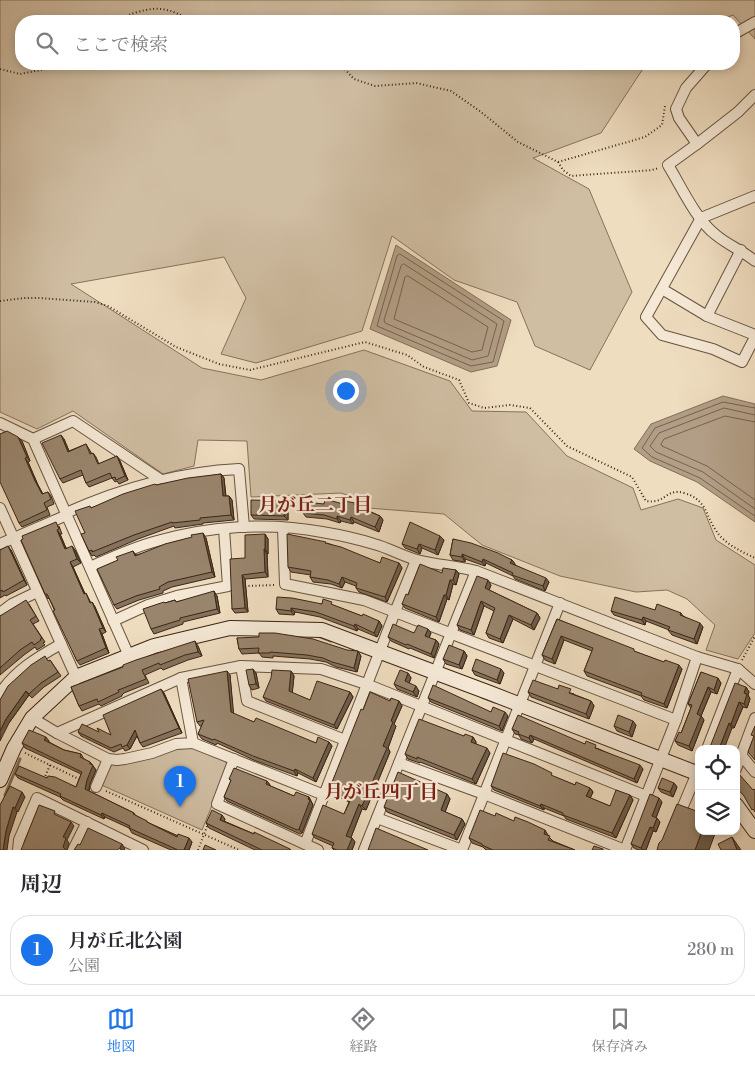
<!DOCTYPE html>
<html lang="ja">
<head>
<meta charset="utf-8">
<style>
	:root { --surface:#fff; --page:#f2f2f3; --text:#2b2b33; --muted:#7c7c81; --line:#e1e1e2; --accent:#1a73e8 }
	body { margin:0; font-family:"Libre Bodoni","Noto Serif JP",serif; background:var(--page); color:var(--text) }
	.controls { position:absolute; right:15px; bottom:15px; display:grid; overflow:hidden; border-radius:10px; box-shadow:0 2px 8px #0003 }
	.controls button { width:45px; height:45px; display:grid; place-items:center; padding:0; border:0; border-bottom:1px solid var(--line); background:var(--surface); color:var(--text); font:25px sans-serif }
	.you { position:absolute; left:345px; top:390px; width:18px; height:18px; margin:-12px; border:4px solid #fff; border-radius:50%; background:#1a73e8; box-shadow:0 0 0 8px #1a73e833 }
	.badge { display:grid; place-items:center; width:32px; height:32px; border-radius:50%; background:var(--accent); color:#fff; font-size:16px; font-weight:700 }
	.pin { position:absolute; translate:-50% -41px; filter:drop-shadow(0 1px 2px #0008) }
	.pin::after { content:''; position:absolute; top:26px; width:18px; height:15px; background:inherit; clip-path:polygon(0 0,100% 0,50% 100%) }
	.list { margin:0; padding:0; list-style:none }
	h2 { display:flex; justify-content:space-between; align-items:center; height:65px; margin:0; padding:0 20px; font-size:21px }
	h2 small { font-size:16px; font-weight:400; color:var(--muted) }
	.list li { display:grid; grid-template-columns:32px 1fr auto; gap:15px; align-items:center; box-sizing:border-box; height:70px; margin:0 10px 10px; padding:0 10px; border:1px solid var(--line); border-radius:20px }
	.list b { display:block; font-size:19px; white-space:nowrap }
	.list p { margin:0; font-size:16px; white-space:nowrap; color:var(--muted) }
	.list em { font-size:16px; font-style:normal; color:var(--muted) }
	.icon { flex:none; width:28px; height:28px; fill:none; stroke:currentColor; stroke-width:2; stroke-linecap:round; stroke-linejoin:round }
	.map { position:relative; flex:none; width:755px; height:850px; overflow:hidden }
	.search { position:absolute; background:var(--surface); box-shadow:0 2px 8px #0003; left:15px; right:15px; top:15px; height:55px; display:flex; align-items:center; gap:12px; box-sizing:border-box; padding:0 18px; border-radius:20px; color:var(--muted); font-size:19px }
	.sheet { height:145px; background:var(--surface) }
	nav { display:flex; justify-content:space-around; align-items:center; box-sizing:border-box; height:70px; border-top:1px solid var(--line); background:var(--surface); font-size:14px; color:var(--muted) }
	nav a { display:grid; justify-items:center; gap:2px }
	nav .on { color:var(--accent) }
	.map>svg:first-child { display:block }
</style>
</head>
<body>
<div class="map">
<svg width="755" height="850" viewBox="0 0 755 850">
	<rect width="100%" height="100%" fill="#efddc0"/>
	<filter id="stains"><feTurbulence type="fractalNoise" baseFrequency=".004" numOctaves="4"/><feColorMatrix values="0 0 0 0 .2 0 0 0 0 .09 0 0 0 0 .02 0 0 0 .5 -.17"/></filter>
	<radialGradient id="worn" r=".72"><stop offset=".6" stop-color="#630" stop-opacity="0"/><stop offset="1" stop-color="#630" stop-opacity=".3"/></radialGradient>
	<!-- green -->
	<g fill="#d0bea3" stroke="#86725c">
		<polygon points="0,0 755,0 755,39 733,15 718,21 21,21 21,64 646,64 601,133 533,158 589,189 632,292 590,370 535,346 517,302 454,280 392,236 362,331 256,363 221,354 246,298 224,257 71,284 202,368 261,380 364,350 450,381 472,411 526,412 567,456 633,488 641,510 678,499 703,508 716,540 755,565 755,633 738,659 706,650 715,625 687,599 667,590 636,592 560,576 482,545 444,514 368,508 361,500 341,493 251,497 247,441 198,440 194,466 163,474 73,411 37,429 0,412"/>
		<polygon points="193,747 223,758 228,766 202,830 97,783 108,759 177,748"/>
	</g>
	<!-- water -->
	<g fill="#b29e86" stroke="#826e58">
		<polygon points="396,245 511,320 497,366 471,372 370,329"/>
		<polygon points="723,396 755,404 755,522 697,482 650,461 634,449 651,424"/>
	</g>
	<g fill="none" stroke-linecap="round" stroke-linejoin="round">
		<!-- shore -->
		<g stroke="#76624d" stroke-width="1">
			<polygon points="400,254 504,321 493,362 471,366 377,326 397,256"/>
			<polygon points="404,264 497,324 488,356 472,360 385,323 384,320 401,266"/>
			<polygon points="408,276 488,327 482,350 472,352 394,319 405,277"/>
			<polyline points="755,408 723,402 655,428 642,448 652,457 700,478 755,516"/>
			<polyline points="755,415 724,408 659,433 650,446 656,452 703,472 755,509"/>
			<polyline points="755,422 725,416 664,439 661,444 662,446 707,466 755,500"/>
		</g>
		<!-- stream -->
		<g stroke="#826e58" stroke-width="3">
			<polyline points="318,636 331,641"/>
			<polyline points="482,697 495,702"/>
			<polyline points="5,795 20,759"/>
		</g>
		<defs>
			<g id="street">
				<polyline points="734,34 755,22"/>
				<path d="M707 64 686 88 676 109 679 118 697 144 668 165C681 186 696 220 716 235 728 245 743 251 755 261"/>
				<polyline points="697,144 738,112 755,95"/>
				<polyline points="755,196 701,218 646,317 662,335 713,349 742,362 755,337"/>
				<polyline points="662,289 707,316 755,335"/>
				<polyline points="707,316 741,250"/>
				<polyline points="0,423 33,439 129,656"/>
				<polyline points="33,439 73,421 161,480"/>
				<polyline points="0,508 76,677"/>
				<path d="M66 513C122 488 178 472 239 469L244 527"/>
				<polyline points="283,528 285,584 364,600 395,612 305,844"/>
				<polyline points="0,544 67,515"/>
				<polyline points="416,560 395,612 676,720"/>
				<path d="M90 567C112 557 134 547 157 541 209 526 269 522 322 532 340 535 358 539 374 544 389 548 402 556 417 560 436 565 457 566 476 571L697 657 676 720 625 850"/>
				<polyline points="0,613 12,604 37,592"/>
				<polyline points="113,621 148,605 177,596 228,586 224,529"/>
				<polyline points="697,657 738,669 755,684"/>
				<polyline points="241,666 247,701 345,740"/>
				<path d="M0 694C14 671 38 657 61 644"/>
				<polyline points="32,718 57,733 181,678 241,666 321,669 366,684 646,796"/>
				<polyline points="57,733 108,759 117,760 125,759 152,753 176,744 193,743 181,678"/>
				<polyline points="193,743 324,795"/>
				<polyline points="707,749 738,669"/>
				<polyline points="741,755 755,772"/>
				<polyline points="234,759 217,804 318,850"/>
				<polyline points="399,763 484,794 625,850"/>
				<polyline points="736,769 755,718"/>
				<polyline points="96,787 108,759"/>
				<polyline points="377,818 462,850"/>
				<polyline points="678,818 694,780"/>
				<polyline points="18,850 19,840 37,798 143,850"/>
				<polyline points="73,850 87,822"/>
				<polyline points="364,850 476,571"/>
				<polyline points="462,850 560,603"/>
			</g>
			<g id="secondary">
				<polyline points="0,780 14,748 32,718 76,677 154,646 230,628 322,630 490,693 699,774"/>
				<polyline points="736,805 755,831"/>
			</g>
		</defs>
		<!-- street casing -->
		<use href="#street" stroke="#68533f" stroke-width="12"/>
		<!-- secondary casing -->
		<use href="#secondary" stroke="#3b2514" stroke-width="16"/>
		<!-- path -->
		<g stroke="#3b2514" stroke-width="2" stroke-dasharray="1 2.5" stroke-linecap="butt">
			<path d="M121 21C126 15 131 14 138 12 161 5 172 10 192 21"/>
			<polyline points="340,64 354,79 375,86 416,83 451,91 481,112 518,142 558,162 563,170 571,176 652,170 659,168"/>
			<polyline points="0,69 20,74 46,69 60,64"/>
			<polyline points="558,162 645,137 662,125 665,106"/>
			<path d="M0 301 24 298H38L95 302 108 306 176 347 219 364 250 370 365 342 407 355 424 367 459 380 469 403 484 408 510 405 530 408 567 446 632 477 646 501C664 504 665 491 679 492 682 492 687 494 690 495 708 504 706 517 717 532 725 544 742 552 755 558"/>
			<polyline points="245,586 276,585"/>
			<polyline points="742,660 755,636"/>
			<polyline points="25,753 81,780"/>
			<polyline points="44,779 50,765"/>
			<polyline points="106,791 239,850"/>
			<polyline points="198,850 208,824"/>
		</g>
		<!-- street -->
		<use href="#street" stroke="#f5e9d6" stroke-width="10"/>
		<!-- secondary -->
		<use href="#secondary" stroke="#f5e9d6" stroke-width="14"/>
	</g>
	<!-- wall -->
	<g fill="#84725e" stroke="#3b2514">
		<polygon points="64,439 69,451 86,444 92,454 93,453 96,457 99,464 117,456 120,461 128,480 119,484 117,481 115,482 112,478 89,487 86,483 83,475 63,483 60,479"/>
		<polygon points="22,441 30,461 28,462 38,485 43,494 48,492 51,496 54,504 47,507 50,515 22,527 19,523"/>
		<polygon points="221,474 224,478 226,496 229,496 232,500 234,520 203,523 203,524 175,528 174,526 138,539 96,557 94,555 92,556 89,551 85,533 91,508 156,485"/>
		<polygon points="285,501 288,505 288,520 254,519 251,515"/>
		<polygon points="355,503 356,505 380,516 383,520 379,532 354,522 353,524 341,521 340,523 327,519 306,517 303,513 324,504 343,504"/>
		<polygon points="59,526 62,534 60,534 66,548 75,550 81,563 73,567 85,594 86,593 91,603 92,602 95,607 106,632 102,634 109,653 80,665 77,661 49,598 48,599 45,594 23,539"/>
		<polygon points="265,534 268,539 268,554 267,554 268,577 245,579 248,612 235,613 232,609 245,558"/>
		<polygon points="440,536 444,540 438,555 422,548 420,554 405,548 402,544"/>
		<polygon points="206,538 215,577 172,587 163,591 163,593 139,600 117,609 114,605 118,560 133,551 136,555"/>
		<polygon points="453,539 512,560 515,564 515,565 549,582 545,591 515,579 513,576 486,563 485,566 465,559 465,562 453,560 450,555"/>
		<polygon points="327,543 380,563 399,563 402,568 387,602 359,592 356,588 356,586 345,582 342,588 331,584 313,582 310,577 311,575 291,572 288,567"/>
		<polygon points="0,550 11,550 27,585 6,596 5,595 0,598"/>
		<polygon points="456,570 459,574 456,585 453,584 449,600 447,599 439,622 405,608 402,604 408,595 442,573"/>
		<polygon points="491,585 489,590 537,613 540,618 534,630 513,619 503,643 489,638 486,633 494,611 484,606 474,635 460,630 457,625"/>
		<polygon points="217,596 220,613 183,622 183,624 154,634 151,629 165,603 175,600 176,602"/>
		<polygon points="29,604 39,621 33,624 45,642 43,643 45,645 37,650 35,647 24,655 0,675 0,616"/>
		<polygon points="322,604 335,606 362,616 379,621 382,626 377,637 358,629 357,631 320,617 295,612 294,615 279,614 276,609"/>
		<polygon points="655,610 681,613 683,616 703,627 697,644 672,635 668,630 669,630 646,621 645,625 614,615 611,611"/>
		<polygon points="557,619 636,652 682,669 667,708 644,700 641,696 587,676 584,671 592,651 564,640 555,664 545,660 542,655"/>
		<polygon points="414,633 431,633 429,638 436,640 439,644 434,658 410,648 409,649 391,641 388,637"/>
		<polygon points="237,638 361,656 357,672 336,667 326,662 310,659 273,656 273,658 262,657 259,653 242,654 239,649"/>
		<polygon points="198,646 202,656 188,660 163,670 161,668 145,675 149,683 124,693 122,695 122,696 101,706 99,704 82,711 79,706 71,687"/>
		<polygon points="464,651 467,656 462,669 446,664 443,659"/>
		<polygon points="50,660 61,676 44,687 32,698 29,695 9,723 0,700"/>
		<polygon points="472,670 504,673 500,684 475,675"/>
		<polygon points="291,671 294,676 292,693 310,700 350,692 353,697 337,729 266,701 263,697"/>
		<polygon points="701,672 721,683 717,694 711,692 701,716 704,720 692,751 678,745 675,741 681,733 691,708 688,704"/>
		<polygon points="256,673 259,688 252,690 249,685"/>
		<polygon points="408,673 411,678 409,683 419,691 417,697 397,689 394,684"/>
		<polygon points="230,675 233,714 254,722 316,743 329,742 332,746 316,782 298,773 297,776 256,761 217,743 216,745 202,739 198,734 202,726 200,726 197,722"/>
		<polygon points="746,687 749,692 748,695 750,699 747,708 743,707 734,728 732,728 710,747"/>
		<polygon points="558,689 574,694 573,694 591,701 594,706 589,719 531,697 528,692"/>
		<polygon points="164,693 182,733 143,747 140,743 137,736 130,749 125,751 123,748 114,752 81,736 78,732 99,732 111,735"/>
		<polygon points="428,698 508,716 502,731 431,702"/>
		<polygon points="390,701 399,701 402,706 394,724 396,726 388,748 390,752 366,810 362,809 351,837 355,842 352,850 334,850 332,848 333,846 315,838 312,834 344,814 349,802 332,794 329,790 363,710"/>
		<polygon points="636,725 632,737 617,731 614,726"/>
		<polygon points="512,729 585,744 599,749 643,769 637,783 534,739 532,743 521,739 519,735 515,734"/>
		<polygon points="464,736 473,737 476,742 476,744 490,753 476,784 420,762 420,763 408,759 405,754"/>
		<polygon points="49,741 49,742 64,750 81,754 84,759 90,762 96,770 90,784 89,791 134,813 135,815 149,823 192,842 189,850 171,850 132,833 129,828 105,817 104,819 63,800 60,797 18,778 15,774 47,778 76,787 81,774 25,748 22,743"/>
		<polygon points="555,777 575,785 590,788 593,792 590,798 610,806 630,795 633,800 616,838 566,819 564,816 544,808 544,810 494,790 491,786"/>
		<polygon points="229,779 267,781 270,785 270,786 294,796 309,797 313,805 302,833 300,834 227,801 224,797 231,781"/>
		<polygon points="674,783 677,787 673,797 661,792 658,788"/>
		<polygon points="447,794 450,799 445,812 462,819 465,824 457,840 387,812 384,807"/>
		<polygon points="662,802 656,818 660,822 656,832 653,831 646,850 638,850 634,848 631,844"/>
		<polygon points="495,816 548,835 548,836 553,841 575,850 486,850 483,847 472,843 469,838"/>
		<polygon points="225,819 224,821 291,850 255,850 209,828 206,823"/>
	</g>
	<!-- shaded-wall -->
	<g fill="#6b5d4c" stroke="#3b2514">
		<polygon points="61,435 64,439 71,456 68,452"/>
		<polygon points="18,437 22,441 30,461 27,457"/>
		<polygon points="117,456 120,461 128,480 125,476"/>
		<polygon points="25,458 28,462 38,485 45,499 35,481"/>
		<polygon points="221,474 224,478 226,501 223,496"/>
		<polygon points="229,496 232,500 234,520 231,515"/>
		<polygon points="285,501 288,505 288,520 284,516"/>
		<polygon points="337,516 341,521 340,523 337,519"/>
		<polygon points="380,516 383,520 379,532 375,527"/>
		<polygon points="351,517 354,522 353,524 350,520"/>
		<polygon points="57,530 60,534 68,553 65,549"/>
		<polygon points="203,533 206,538 215,577 212,572"/>
		<polygon points="265,534 268,539 268,554 265,549"/>
		<polygon points="440,536 444,540 438,555 435,550"/>
		<polygon points="419,544 422,548 420,554 417,549"/>
		<polygon points="8,546 11,550 27,585 24,580"/>
		<polygon points="72,546 75,550 81,563 77,559"/>
		<polygon points="264,549 267,554 268,577 265,572"/>
		<polygon points="462,554 465,559 465,562 462,557"/>
		<polygon points="483,559 486,563 485,566 482,562"/>
		<polygon points="512,560 515,564 513,568 510,563"/>
		<polygon points="70,562 73,567 87,598 84,594"/>
		<polygon points="399,563 402,568 387,602 385,597"/>
		<polygon points="456,570 459,574 456,585 453,580"/>
		<polygon points="242,575 245,579 248,612 245,608"/>
		<polygon points="342,577 345,582 342,588 339,584"/>
		<polygon points="546,578 549,582 545,591 543,586"/>
		<polygon points="450,580 453,584 449,600 446,595"/>
		<polygon points="488,580 491,585 488,593 485,588"/>
		<polygon points="214,591 217,596 220,613 217,609"/>
		<polygon points="444,595 447,599 439,622 436,617"/>
		<polygon points="481,601 484,606 474,635 471,630"/>
		<polygon points="92,602 95,607 106,632 103,628"/>
		<polygon points="291,608 295,612 294,615 291,611"/>
		<polygon points="537,613 540,618 534,630 531,625"/>
		<polygon points="509,615 513,619 503,643 500,639"/>
		<polygon points="643,617 646,621 645,625 642,620"/>
		<polygon points="379,621 382,626 377,637 374,633"/>
		<polygon points="700,623 703,627 697,644 694,639"/>
		<polygon points="355,624 358,629 357,631 354,626"/>
		<polygon points="99,629 102,634 109,653 106,648"/>
		<polygon points="428,629 431,633 428,640 425,636"/>
		<polygon points="561,636 564,640 555,664 552,659"/>
		<polygon points="436,640 439,644 434,658 431,654"/>
		<polygon points="195,641 198,646 202,656 198,652"/>
		<polygon points="358,651 361,656 357,672 354,668"/>
		<polygon points="464,651 467,656 462,669 459,665"/>
		<polygon points="679,665 682,669 667,708 664,704"/>
		<polygon points="253,669 256,673 259,688 256,684"/>
		<polygon points="501,669 504,673 500,684 497,680"/>
		<polygon points="227,671 230,675 234,717 231,712"/>
		<polygon points="291,671 294,676 292,696 289,691"/>
		<polygon points="408,673 411,678 408,686 405,681"/>
		<polygon points="718,678 721,683 717,694 714,690"/>
		<polygon points="416,686 419,691 417,697 413,692"/>
		<polygon points="708,687 711,692 701,716 704,720 692,751 689,746 697,714"/>
		<polygon points="746,687 749,692 748,695 750,699 747,708 744,704 744,693"/>
		<polygon points="161,689 164,693 182,733 179,728"/>
		<polygon points="26,691 29,695 9,723 0,741 0,731 6,719"/>
		<polygon points="350,692 353,697 337,729 334,725"/>
		<polygon points="399,701 402,706 394,724 396,726 388,748 390,752 366,810 362,806 383,746 391,721"/>
		<polygon points="591,701 594,706 589,719 586,714"/>
		<polygon points="739,702 743,707 734,728 731,724"/>
		<polygon points="505,712 508,716 502,731 499,726"/>
		<polygon points="633,721 636,725 632,737 629,732"/>
		<polygon points="729,723 732,728 724,749 719,749"/>
		<polygon points="135,730 138,734 130,749 127,745"/>
		<polygon points="530,735 534,739 532,743 529,738"/>
		<polygon points="46,737 49,741 47,745 44,740"/>
		<polygon points="473,737 476,742 474,746 471,742"/>
		<polygon points="329,742 332,746 316,782 313,778"/>
		<polygon points="487,748 490,753 476,784 472,779"/>
		<polygon points="90,762 96,770 90,784 88,794 85,789"/>
		<polygon points="640,765 643,769 637,783 634,779"/>
		<polygon points="295,769 298,773 297,776 294,771"/>
		<polygon points="267,781 270,785 269,789 266,784"/>
		<polygon points="674,783 677,787 673,797 670,792"/>
		<polygon points="590,788 593,792 589,801 586,796"/>
		<polygon points="22,792 25,797 18,812 15,808"/>
		<polygon points="447,794 450,799 444,815 441,810"/>
		<polygon points="630,795 633,800 616,838 612,833"/>
		<polygon points="309,797 313,805 302,833 299,829"/>
		<polygon points="659,798 662,802 655,820 652,816"/>
		<polygon points="359,804 362,809 350,840 346,836"/>
		<polygon points="541,804 544,808 544,810 540,806"/>
		<polygon points="13,807 17,812 9,836 7,850 3,850 6,831"/>
		<polygon points="102,813 105,817 104,819 101,815"/>
		<polygon points="222,815 225,819 223,824 220,820"/>
		<polygon points="657,818 660,822 656,832 653,828"/>
		<polygon points="462,819 465,824 457,840 454,835"/>
		<polygon points="71,822 74,826 67,840 69,843 67,850 66,850 63,847 63,837"/>
		<polygon points="650,827 653,831 646,850 643,850 641,848"/>
		<polygon points="545,830 548,835 547,838 544,834"/>
		<polygon points="702,831 716,831 709,850 695,850"/>
		<polygon points="732,837 741,850 737,850"/>
		<polygon points="189,838 192,842 189,850 184,850"/>
		<polygon points="352,838 355,842 352,850 347,850"/>
		<polygon points="122,844 125,849 124,850 121,850 120,848"/>
	</g>
	<!-- building -->
	<g fill="#99856d" stroke="#3b2514">
		<polygon points="7,431 18,437 27,457 25,458 35,481 42,494 48,492 51,499 44,503 47,510 19,523 0,482 0,434"/>
		<polygon points="61,435 68,452 86,444 90,454 93,453 98,464 117,456 125,476 116,480 115,477 112,478 110,473 86,483 81,470 60,479 42,443"/>
		<polygon points="221,474 223,496 229,496 231,515 200,518 200,520 172,523 172,522 134,535 92,552 92,550 89,551 81,534 85,533 75,511 90,506 91,508 123,494 155,484 156,485 188,478"/>
		<polygon points="325,499 343,504 344,501 355,503 354,505 380,516 375,527 351,517 350,520 337,516 337,519 324,515 303,513 304,502 324,504"/>
		<polygon points="251,500 285,501 284,516 251,515"/>
		<polygon points="56,522 59,529 57,530 65,549 72,546 77,559 70,562 84,594 86,593 90,603 92,602 103,628 99,629 106,648 77,661 53,611 55,610 47,594 45,594 21,540 23,539 22,536"/>
		<polygon points="410,522 440,536 435,550 419,544 417,549 402,544"/>
		<polygon points="203,533 212,572 168,582 159,587 160,589 136,596 114,605 97,569 118,560 116,557 133,551 135,556 165,544 192,537 191,535"/>
		<polygon points="265,534 265,549 264,549 265,572 242,575 245,608 232,609 230,559 245,558 245,535"/>
		<polygon points="287,534 326,542 325,543 341,547 380,563 382,557 399,563 385,597 356,588 357,583 342,577 339,584 328,580 310,577 311,571 288,567"/>
		<polygon points="453,539 471,543 498,553 512,560 510,563 546,578 543,586 512,575 513,573 483,559 482,562 462,554 462,557 450,555"/>
		<polygon points="8,546 24,580 3,592 2,590 0,591 0,550"/>
		<polygon points="420,564 442,573 443,568 456,570 453,580 450,580 446,595 444,595 436,617 402,604 406,594 408,595"/>
		<polygon points="477,576 488,580 485,588 537,613 531,625 509,615 500,639 486,633 495,608 481,601 471,630 457,625"/>
		<polygon points="214,591 217,609 180,618 180,620 151,629 143,609 164,602 165,603 175,600 176,602"/>
		<polygon points="277,597 292,598 322,604 323,599 332,602 331,604 362,616 363,614 379,621 374,633 355,624 354,626 316,612 291,608 291,611 276,609"/>
		<polygon points="615,597 655,610 657,604 681,613 680,615 700,623 694,639 668,630 670,627 643,617 642,620 611,611"/>
		<polygon points="26,600 36,616 30,620 42,638 40,639 41,640 34,645 32,642 20,650 0,668 0,616"/>
		<polygon points="557,619 634,649 634,651 664,662 665,660 679,665 664,704 641,695 642,693 584,671 593,648 561,636 552,659 542,655"/>
		<polygon points="393,624 414,633 418,625 428,629 425,636 436,640 431,654 407,644 406,645 388,637"/>
		<polygon points="259,633 275,633 313,639 347,650 358,651 354,668 332,662 323,658 307,655 270,652 270,653 258,653 259,648 239,649 237,638 259,637"/>
		<polygon points="195,641 198,652 185,655 160,665 159,663 142,670 146,679 121,689 118,690 119,692 98,702 97,699 79,706 71,687 123,667 123,665 136,660"/>
		<polygon points="449,645 464,651 459,665 443,659"/>
		<polygon points="45,656 48,661 50,660 58,672 41,683 29,694 26,691 6,719 0,731 0,700 8,686 31,665"/>
		<polygon points="476,659 501,669 497,680 472,670"/>
		<polygon points="253,669 256,684 249,685 246,670"/>
		<polygon points="272,670 291,671 289,691 310,700 317,681 350,692 334,725 263,697 271,678"/>
		<polygon points="400,670 408,673 405,681 416,686 413,692 394,684"/>
		<polygon points="227,671 231,712 254,722 256,718 316,743 318,737 329,742 313,778 295,769 294,771 253,756 214,739 213,740 198,734 204,720 197,722 188,679"/>
		<polygon points="701,672 718,678 714,690 708,687 697,714 701,716 689,746 675,741 679,732 681,733 682,731 692,705 688,704"/>
		<polygon points="533,680 558,689 559,685 571,689 569,693 591,701 586,714 528,692"/>
		<polygon points="735,683 746,687 744,693 747,694 744,704 739,702 731,724 729,723 719,749 708,749 710,747"/>
		<polygon points="433,685 491,712 493,707 505,712 499,726 428,698"/>
		<polygon points="161,689 179,728 140,743 135,730 127,745 122,747 121,744 111,748 78,732 82,724 99,732 97,728 111,735 103,715"/>
		<polygon points="370,692 390,701 391,698 399,701 391,721 393,722 383,746 387,748 362,806 359,804 346,836 352,838 347,850 337,850 332,848 334,843 312,834 323,805 344,814 351,799 329,790 361,709 363,710"/>
		<polygon points="518,715 585,744 586,741 596,745 595,748 640,765 634,779 530,735 529,738 518,734 519,732 512,729"/>
		<polygon points="618,715 633,721 629,732 614,726"/>
		<polygon points="419,719 464,736 465,734 473,737 471,742 487,748 472,779 417,757 417,759 405,754"/>
		<polygon points="755,726 755,760 748,752 754,736 751,735"/>
		<polygon points="29,730 46,737 44,740 64,750 81,754 80,757 90,762 90,764 93,765 87,780 85,789 134,813 133,814 147,821 147,822 177,837 178,834 189,838 184,850 178,850 129,828 130,826 102,813 101,815 60,796 61,794 15,774 19,766 47,778 48,776 55,777 76,787 82,772 22,743"/>
		<polygon points="503,753 534,764 552,773 551,775 575,785 576,782 590,788 586,796 610,806 616,790 630,795 612,833 563,815 563,813 541,804 540,806 491,786"/>
		<polygon points="234,768 267,781 266,784 294,796 296,792 309,797 308,799 310,800 299,829 297,830 224,797 231,780 229,779"/>
		<polygon points="398,772 447,794 441,810 462,819 454,835 384,807"/>
		<polygon points="739,774 753,790 754,789 755,790 755,812 753,809 752,810 744,796 736,787 736,777"/>
		<polygon points="662,778 674,783 670,792 658,788"/>
		<polygon points="10,786 22,792 15,808 13,807 6,831 3,850 0,850 0,805"/>
		<polygon points="650,794 659,798 652,816 657,818 653,828 650,827 641,848 631,844"/>
		<polygon points="677,804 699,812 699,831 702,831 695,850 657,850 659,843 662,840"/>
		<polygon points="39,805 55,811 54,814 71,822 63,837 66,838 63,847 66,850 21,850"/>
		<polygon points="212,810 222,815 220,820 254,834 254,832 290,849 290,850 262,850 206,823"/>
		<polygon points="480,810 495,816 496,813 514,821 515,817 528,822 545,830 544,834 550,836 548,840 575,850 493,850 482,845 482,844 469,838"/>
		<polygon points="88,828 122,844 120,848 117,850 74,850 78,844 80,845"/>
		<polygon points="376,828 428,850 368,850"/>
		<polygon points="732,837 737,850 721,850 718,844"/>
		<polygon points="205,845 216,850 203,850"/>
		<polygon points="594,846 603,849 603,850 592,850"/>
	</g>
	<g text-anchor="middle" dominant-baseline="central" stroke-width="4.5" stroke-linejoin="round" paint-order="stroke">
		<!-- neighbourhood labels -->
		<g font-size="19" font-weight="bold" fill="#7a1f14" stroke="#f5e9d6">
			<text x="315" y="505">月が丘二丁目</text>
			<text x="381" y="792">月が丘四丁目</text>
		</g>
	</g>
	<rect width="100%" height="100%" filter="url(#stains)"/>
	<rect width="100%" height="100%" fill="url(#worn)"/>
</svg>
<div class="controls">
<button><svg class="icon" aria-label="locate" viewBox="0 0 24 24"><circle cx="12" cy="12" r="6"/><path d="M12 2v4M12 18v4M2 12h4M18 12h4"/></svg></button>
<button><svg class="icon" aria-label="layers" viewBox="0 0 24 24"><path d="M12 4l9 5-9 5-9-5zM3 14l9 5 9-5"/></svg></button>
</div>
<div class="you"></div>
<div class="pin badge" style="left:180px;top:807px">1</div>
<div class="search"><svg class="icon" aria-label="search" viewBox="0 0 24 24"><circle cx="10" cy="10" r="6"/><path d="M15 15l6 6"/></svg>ここで検索</div>
</div>
<section class="sheet">
<h2>周辺<small></small></h2>
<ul class="list">
<li><span class="badge">1</span><div><b>月が丘北公園</b><p>公園</p></div><em>280 m</em></li>
</ul>
</section>
<nav>
<a class="on"><svg class="icon" aria-label="map" viewBox="0 0 24 24"><path d="M3 6l6-2 6 2 6-2v14l-6 2-6-2-6 2zM9 4v14M15 6v14"/></svg>地図</a>
<a><svg class="icon" aria-label="directions" viewBox="0 0 24 24"><path d="M12 3l9 9-9 9-9-9zM9 14v-3h6M13 9l2 2-2 2"/></svg>経路</a>
<a><svg class="icon" aria-label="saved" viewBox="0 0 24 24"><path d="M7 4h10v16l-5-4-5 4z"/></svg>保存済み</a>
</nav>
</body>
</html>
